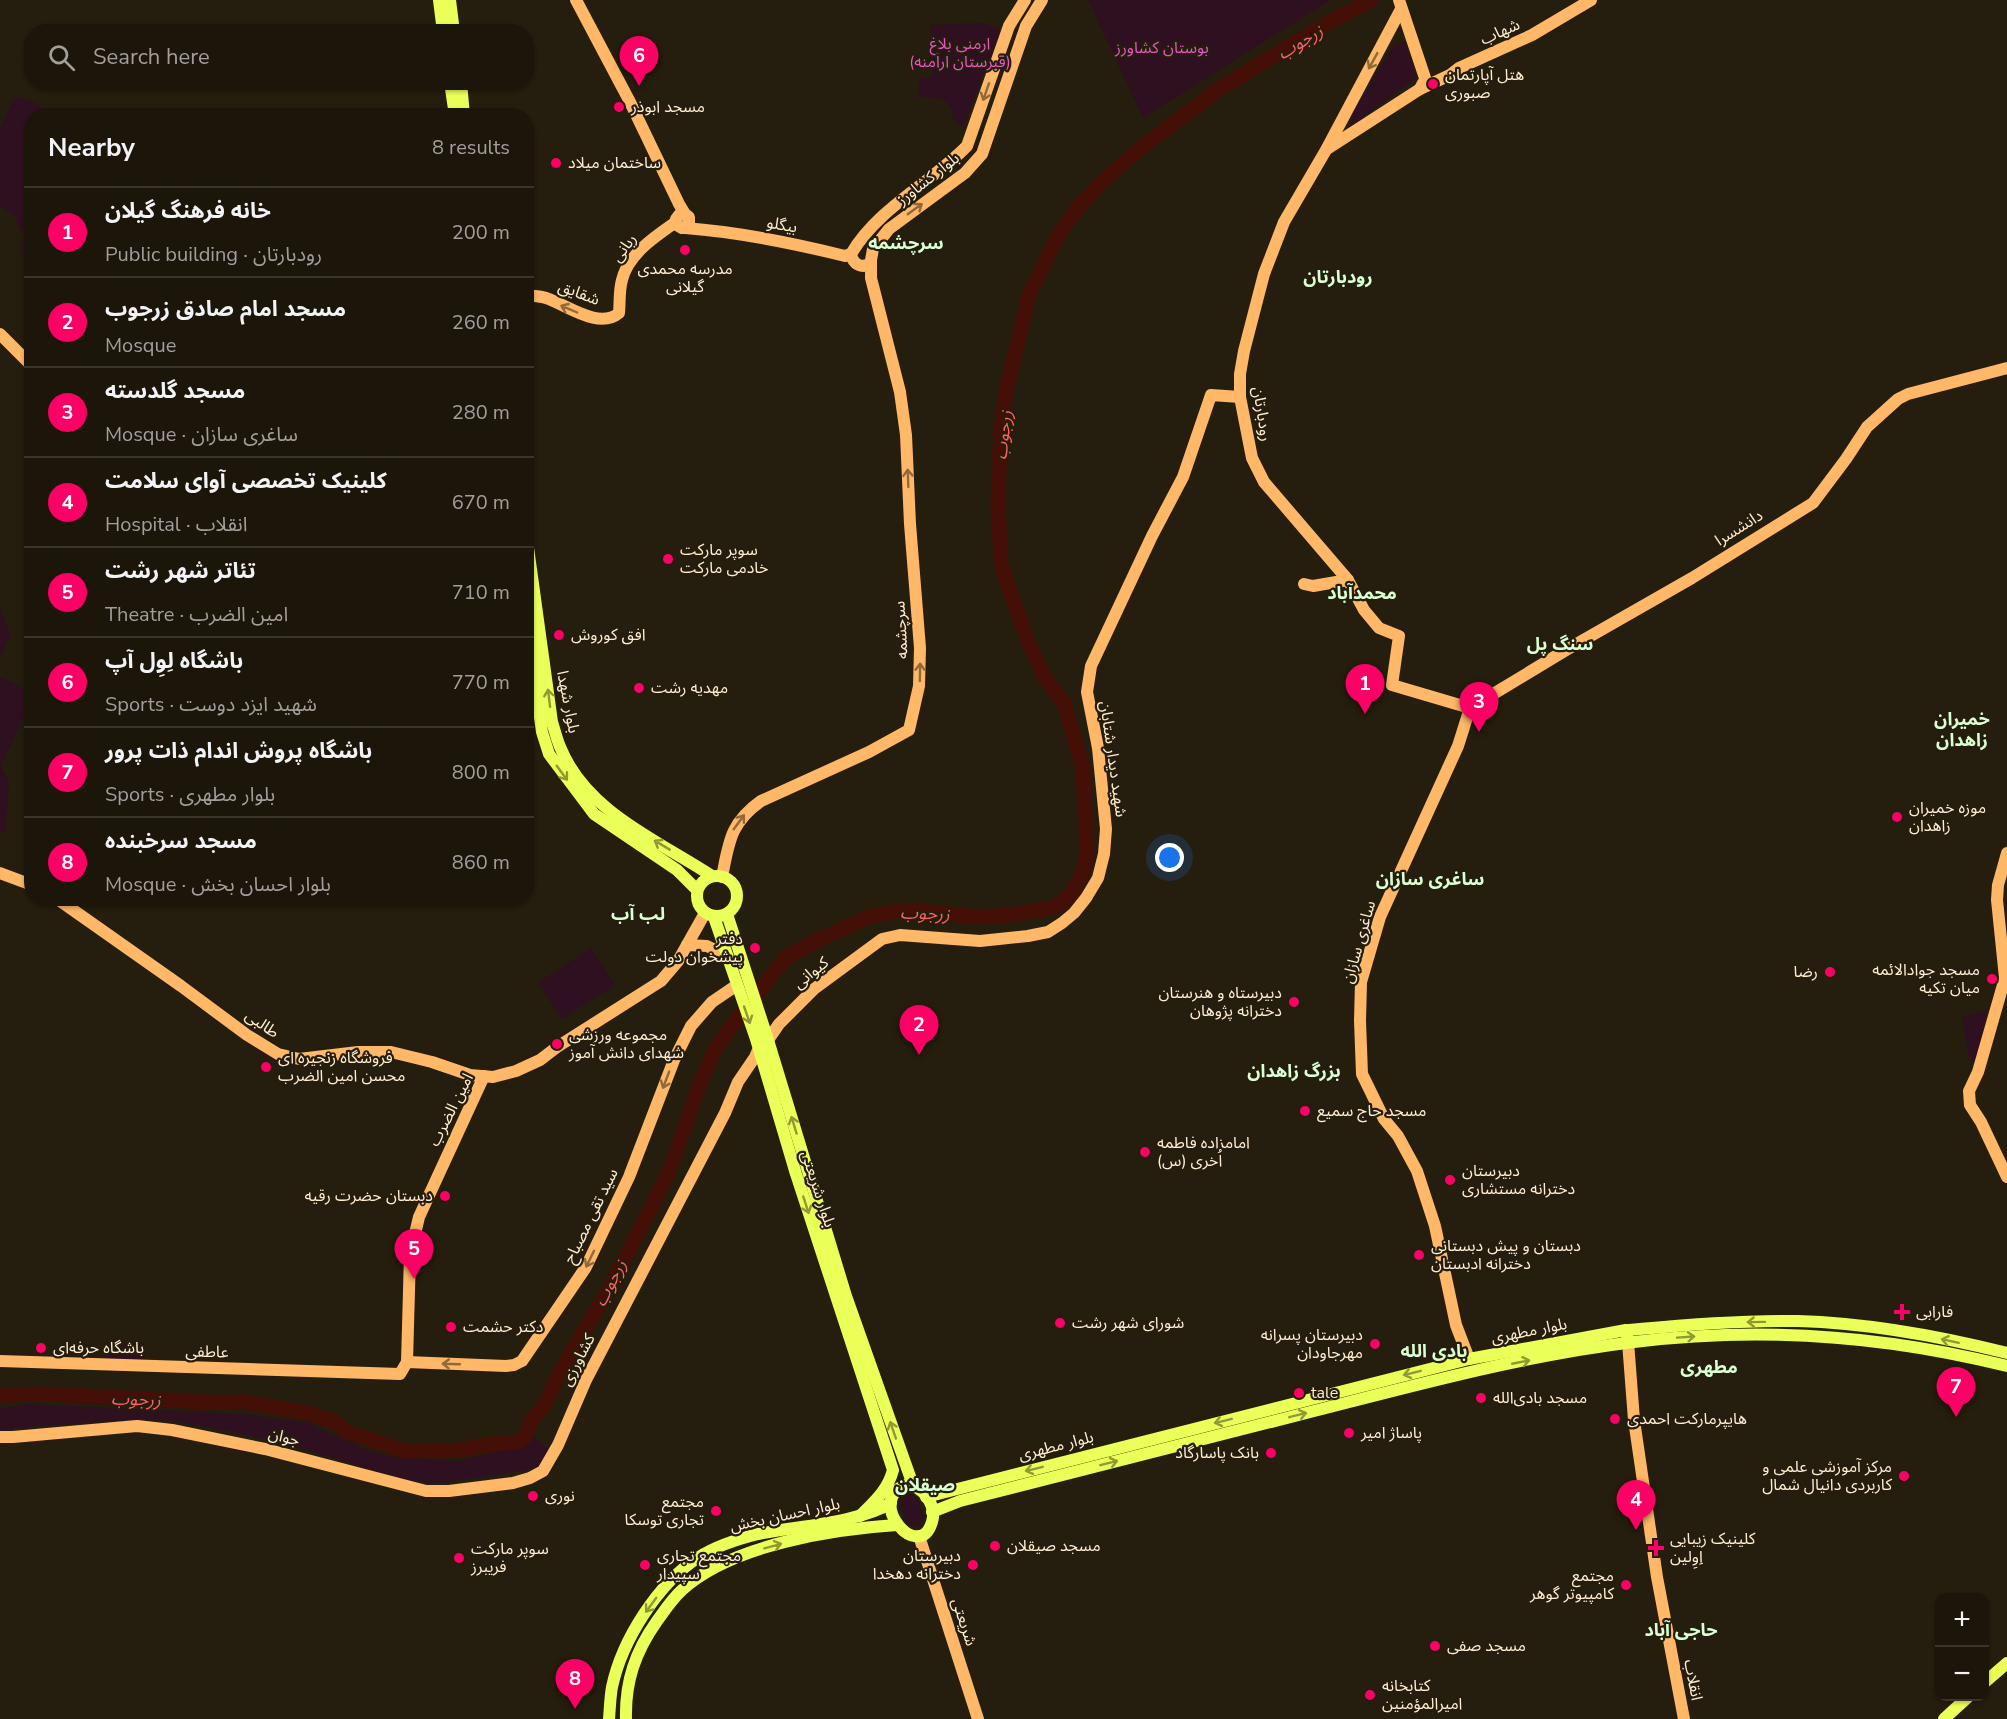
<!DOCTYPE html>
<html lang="en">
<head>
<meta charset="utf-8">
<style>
	:root { --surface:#1c160a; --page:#251f13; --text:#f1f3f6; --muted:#a09f9c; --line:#3a352b; --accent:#fc0065 }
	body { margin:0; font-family:"Nunito Sans","Noto Sans Arabic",sans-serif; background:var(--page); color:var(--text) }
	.controls { position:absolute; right:18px; bottom:18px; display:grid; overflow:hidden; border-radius:12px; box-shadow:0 2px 4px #0004 }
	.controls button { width:54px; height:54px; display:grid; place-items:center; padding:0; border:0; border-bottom:2px solid var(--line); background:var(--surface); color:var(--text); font:30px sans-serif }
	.you { position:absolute; left:1170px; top:858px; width:21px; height:21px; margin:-15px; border:4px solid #fff; border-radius:50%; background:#1a73e8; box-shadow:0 0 0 9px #1a73e833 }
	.badge { display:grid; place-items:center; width:39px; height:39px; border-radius:50%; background:var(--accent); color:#fff; font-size:20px; font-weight:700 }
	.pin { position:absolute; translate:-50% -50px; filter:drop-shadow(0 2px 3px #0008) }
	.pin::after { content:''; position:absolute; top:32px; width:21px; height:18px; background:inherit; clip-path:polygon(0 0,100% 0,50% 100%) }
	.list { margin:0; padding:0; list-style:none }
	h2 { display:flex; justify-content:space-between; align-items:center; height:78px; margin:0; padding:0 24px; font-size:26px }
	h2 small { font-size:20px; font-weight:400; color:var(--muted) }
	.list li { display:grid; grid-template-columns:39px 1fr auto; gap:18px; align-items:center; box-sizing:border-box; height:90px; padding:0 24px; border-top:2px solid var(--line) }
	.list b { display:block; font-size:22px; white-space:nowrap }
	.list p { margin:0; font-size:20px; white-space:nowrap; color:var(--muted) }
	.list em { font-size:20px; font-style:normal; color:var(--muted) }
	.icon { flex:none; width:33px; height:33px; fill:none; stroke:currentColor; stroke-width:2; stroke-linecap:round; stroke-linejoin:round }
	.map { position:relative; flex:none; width:2007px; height:1719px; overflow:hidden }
	.search { position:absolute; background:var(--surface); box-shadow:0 2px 4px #0004; left:24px; top:24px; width:510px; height:66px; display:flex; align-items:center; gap:15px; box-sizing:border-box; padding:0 21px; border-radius:24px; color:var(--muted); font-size:22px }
	.panel { position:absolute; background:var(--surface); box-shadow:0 2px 4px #0004; left:24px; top:108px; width:510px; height:798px; border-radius:24px }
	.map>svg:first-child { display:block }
</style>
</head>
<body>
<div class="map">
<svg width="2007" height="1719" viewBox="0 0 2007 1719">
	<rect width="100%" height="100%" fill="#251d0d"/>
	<!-- green -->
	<g fill="#2f1021">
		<polygon points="1088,0 1330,0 1143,118"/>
		<path d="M982 23 1001 30 963 127 953 120C953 98 937 96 918 97L920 78H932V69L930 68 931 25Z"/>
		<polygon points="1405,42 1417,77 1354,124 1350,117 1395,44"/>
		<polygon points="14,97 27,99 57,115 32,116 31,263 24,263 21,246 24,238 15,217 0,205 0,129"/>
		<polygon points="0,607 10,635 0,659"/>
		<polygon points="0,677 32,692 31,700 1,766 9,782 5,833 0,832"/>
		<polygon points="591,948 615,985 562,1019 538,983"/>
		<polygon points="1987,1010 1976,1064 1968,1054 1962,1017"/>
		<polygon points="105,1342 145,1343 144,1360 105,1359"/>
		<polygon points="28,1404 245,1414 306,1422 365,1449 393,1457 459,1461 520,1446 532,1435 552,1452 540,1466 527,1470 439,1483 406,1481 312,1451 230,1431 171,1421 136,1419 15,1428 0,1432 0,1409"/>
		<polygon points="911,1494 917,1498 924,1518 921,1524 916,1527 907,1524 900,1503 902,1497"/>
	</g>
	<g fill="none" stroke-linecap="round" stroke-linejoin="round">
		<!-- river -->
		<polyline stroke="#440f06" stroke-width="15" points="0,1395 45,1394 205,1402 246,1402 307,1413 333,1421 348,1432 404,1451 459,1450 492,1444 518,1442 525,1437 531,1422 546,1402 558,1375 609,1289 650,1210 670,1169 699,1086 713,1053 730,1028 786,957 820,939 866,918 891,912 921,911 980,917 1010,915 1051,908 1063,902 1073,891 1083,872 1087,850 1083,768 1064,703 1045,678 1029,644 1001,565 998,499 1001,430 1006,391 1029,295 1056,239 1078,207 1102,182 1137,151 1219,89 1326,24 1371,0"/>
		<!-- secondary -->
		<g stroke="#ffb768" stroke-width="12">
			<polyline points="576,0 630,102 679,204 685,214 689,217 689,225 682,228 677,225 676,219 679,215 685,214"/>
			<polyline points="1399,0 1425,78"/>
			<polyline points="1401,9 1326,150 1284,222 1264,274 1244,351 1240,374 1240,397 1252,458 1264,482 1348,580 1364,610 1379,628 1399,636 1392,685 1470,708"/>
			<polyline points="1420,89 1450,75 1459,68 1532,35 1591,0"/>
			<polyline points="1327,149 1420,89 1423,83"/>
			<path d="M685 228C739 232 793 243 845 256L851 254C878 208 931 183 967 146L1009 26 1025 0"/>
			<path d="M851 254C853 265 862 269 871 263"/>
			<path d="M526 295C533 296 540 296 546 298 567 305 599 330 619 313 620 302 619 290 622 280 628 254 656 236 676 222"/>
			<polyline points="0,334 32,366"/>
			<polyline points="1304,584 1313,586 1348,580"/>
			<polyline points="1470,708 1566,650 1692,578 1813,503 1846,459 1867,427 1898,399 1908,394 2007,368"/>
			<polyline points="2007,853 1998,885 1997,900 2005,978 1978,1072 1969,1091 1970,1105 1981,1122 2007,1177"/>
			<polyline points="0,873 32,885"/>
			<path d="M722 877C729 842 730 823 761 801L869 752 909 730 919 686 920 648 910 524 906 435 900 392 871 278V260L873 249 889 229 965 173 982 154 1026 26 1042 0"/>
			<polyline points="56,898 181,986 247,1035 278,1054 299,1059 358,1052 391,1052 432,1062 470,1075 493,1077 516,1071 540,1060 557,1047 661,981 678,961 705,913"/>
			<polyline points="687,945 707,946 727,956"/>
			<polyline points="768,1040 779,1024 814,989 882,939 900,935 980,941 1028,936 1048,932 1062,923 1074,913 1086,898 1098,878 1104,854 1106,829 1098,748 1087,692 1091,666 1152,536 1183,477 1211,395 1240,397"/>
			<polyline points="1628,1342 1634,1420 1657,1577 1684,1719"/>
			<polyline points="1469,1359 1456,1325 1435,1226 1417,1171 1398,1136 1384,1119 1362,1074 1360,1021 1361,982 1380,917 1458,746 1470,708"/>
			<polyline points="0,1361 400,1374 407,1362"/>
			<polyline points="407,1362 506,1366 514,1365 522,1361 586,1267 629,1177 674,1060 691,1026 712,1002 737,985"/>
			<polyline points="407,1362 410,1255 419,1217 484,1076"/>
			<polyline points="0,1437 13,1437 137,1426 172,1430 265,1449 426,1491 449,1491 513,1483 530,1478 543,1471 558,1445 586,1380 725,1113 738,1082 755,1057 759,1048"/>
			<polyline points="919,1536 978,1719"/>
		</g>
		<!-- primary -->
		<g stroke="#eaff58" stroke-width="12">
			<polyline points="439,0 443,32"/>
			<polyline points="450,0 454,32"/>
			<polyline points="450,82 455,116"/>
			<polyline points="461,82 464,116"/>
			<path d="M526 533 552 722C555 731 557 741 561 749 587 812 659 841 712 876"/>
			<polyline points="526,615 542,732 549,754 594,814 677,870 697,890"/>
			<circle cx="717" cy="896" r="20"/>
			<polyline points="727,914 768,1040 846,1296 913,1485"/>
			<path d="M714 917 756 1039 796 1174 893 1470C888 1490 874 1502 860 1516"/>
			<path d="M1629 1330C1685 1325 1742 1320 1798 1321 1868 1323 1939 1336 2007 1353"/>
			<path d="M906 1485C923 1485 937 1506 932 1522 919 1565 864 1500 906 1485Z"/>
			<polyline points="926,1497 1469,1359 1626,1330 1628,1342"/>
			<path d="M932 1512 960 1501C1078 1471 1196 1441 1314 1411 1420 1384 1526 1355 1634 1342 1762 1326 1883 1335 2007 1366"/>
			<polyline points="1984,1683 2007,1663"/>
			<path d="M609 1719C610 1708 610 1698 612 1687 622 1640 658 1583 699 1557 716 1546 738 1539 758 1534 797 1526 858 1523 891 1503"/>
			<path d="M626 1719C625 1682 635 1652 657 1621 665 1610 672 1599 682 1590 731 1545 833 1529 897 1525"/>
			<polyline points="1944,1719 1969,1696"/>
		</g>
	</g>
	<!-- one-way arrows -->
	<defs><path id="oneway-shaft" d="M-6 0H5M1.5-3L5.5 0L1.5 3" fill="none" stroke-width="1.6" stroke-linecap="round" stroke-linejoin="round" transform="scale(1.5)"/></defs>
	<g stroke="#926a3a">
		<use href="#oneway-shaft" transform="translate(1373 61) rotate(119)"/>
		<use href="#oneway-shaft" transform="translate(986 92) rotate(109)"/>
		<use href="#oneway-shaft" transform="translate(915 209) rotate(-36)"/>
		<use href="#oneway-shaft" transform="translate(569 309) rotate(-157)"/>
		<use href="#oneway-shaft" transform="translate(908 478) rotate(-92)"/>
		<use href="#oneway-shaft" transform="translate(920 672) rotate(-89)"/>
		<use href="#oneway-shaft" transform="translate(739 822) rotate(-54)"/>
		<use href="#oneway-shaft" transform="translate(666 1080) rotate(111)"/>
		<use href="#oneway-shaft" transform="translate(590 1259) rotate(116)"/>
		<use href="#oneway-shaft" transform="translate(451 1364) rotate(-178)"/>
	</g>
	<g stroke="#919936">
		<use href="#oneway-shaft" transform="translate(549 698) rotate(-97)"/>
		<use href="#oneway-shaft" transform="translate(562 773) rotate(54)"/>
		<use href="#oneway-shaft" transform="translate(662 845) rotate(-149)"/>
		<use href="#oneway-shaft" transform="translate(747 1015) rotate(71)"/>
		<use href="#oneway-shaft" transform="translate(794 1125) rotate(-107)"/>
		<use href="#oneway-shaft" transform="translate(806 1205) rotate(72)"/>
		<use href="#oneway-shaft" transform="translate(1756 1322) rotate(179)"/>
		<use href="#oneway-shaft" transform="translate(1686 1337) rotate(-4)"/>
		<use href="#oneway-shaft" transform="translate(1950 1341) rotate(-168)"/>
		<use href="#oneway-shaft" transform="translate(1521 1362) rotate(-11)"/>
		<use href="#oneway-shaft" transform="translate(1412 1373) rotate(166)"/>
		<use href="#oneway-shaft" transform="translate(1298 1415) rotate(-14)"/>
		<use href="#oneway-shaft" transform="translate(1223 1421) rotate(166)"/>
		<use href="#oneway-shaft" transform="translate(893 1430) rotate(-109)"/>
		<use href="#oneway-shaft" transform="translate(1109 1463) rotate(-14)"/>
		<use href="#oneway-shaft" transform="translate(1034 1469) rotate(166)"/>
		<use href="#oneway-shaft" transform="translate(773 1546) rotate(-15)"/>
		<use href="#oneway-shaft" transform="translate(651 1605) rotate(126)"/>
	</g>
	<!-- markers -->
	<g fill="#fc0065" stroke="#251d0d" stroke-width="2">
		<circle cx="1433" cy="84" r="6"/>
		<circle cx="619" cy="107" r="6"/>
		<circle cx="556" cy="163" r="6"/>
		<circle cx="685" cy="250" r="6"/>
		<circle cx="668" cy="559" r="6"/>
		<circle cx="559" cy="635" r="6"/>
		<circle cx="639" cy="688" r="6"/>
		<circle cx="1897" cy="817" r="6"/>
		<circle cx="755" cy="948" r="6"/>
		<circle cx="1830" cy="972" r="6"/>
		<circle cx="1992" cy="979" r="6"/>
		<circle cx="1294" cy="1002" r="6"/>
		<circle cx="557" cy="1044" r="6"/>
		<circle cx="266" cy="1067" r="6"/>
		<circle cx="1305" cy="1111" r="6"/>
		<circle cx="1145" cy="1152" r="6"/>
		<circle cx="1450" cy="1180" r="6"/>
		<circle cx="445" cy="1196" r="6"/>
		<circle cx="1419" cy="1255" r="6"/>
		<path d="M1899 1303h6v6h6v6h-6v6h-6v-6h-6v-6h6z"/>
		<circle cx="1060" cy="1323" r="6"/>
		<circle cx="451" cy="1327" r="6"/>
		<circle cx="1375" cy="1344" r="6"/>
		<circle cx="41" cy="1348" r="6"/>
		<circle cx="1299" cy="1393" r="6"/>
		<circle cx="1481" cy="1398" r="6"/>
		<circle cx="1615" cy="1419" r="6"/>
		<circle cx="1349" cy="1433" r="6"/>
		<circle cx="1271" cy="1453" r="6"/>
		<circle cx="1904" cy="1476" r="6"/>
		<circle cx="533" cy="1496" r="6"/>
		<circle cx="716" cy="1511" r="6"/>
		<circle cx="995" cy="1546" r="6"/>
		<path d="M1653 1539h6v6h6v6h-6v6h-6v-6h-6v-6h6z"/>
		<circle cx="459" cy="1558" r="6"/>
		<circle cx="645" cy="1565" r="6"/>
		<circle cx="973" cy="1565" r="6"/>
		<circle cx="1626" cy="1585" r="6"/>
		<circle cx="1435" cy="1646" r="6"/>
		<circle cx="1370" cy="1695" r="6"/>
	</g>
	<g text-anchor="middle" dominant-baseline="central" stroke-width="4.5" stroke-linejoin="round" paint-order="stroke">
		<!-- street labels -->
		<g font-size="16" fill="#ffedd1" stroke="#251d0d">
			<text transform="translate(1500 32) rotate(-24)">شهاب</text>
			<text transform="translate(928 179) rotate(-38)">بلوار کشاورز</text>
			<text transform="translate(782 225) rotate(10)">بیگلو</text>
			<text transform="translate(624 248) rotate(-53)">ربانی</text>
			<text transform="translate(579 293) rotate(21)">شقایق</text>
			<text transform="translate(1262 414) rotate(81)">رودبارتان</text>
			<text transform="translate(1739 528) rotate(-32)">دانشسرا</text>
			<text transform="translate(901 630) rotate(-93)">سرچشمه</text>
			<text transform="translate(568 702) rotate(79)">بلوار شهدا</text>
			<text transform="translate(1113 759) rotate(82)">شهید دیدار شتابان</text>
			<text transform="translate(1359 942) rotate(-74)">ساغری سازان</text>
			<text transform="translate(811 973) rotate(-39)">کیوانی</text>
			<text transform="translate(262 1024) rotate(34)">طالبی</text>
			<text transform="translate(451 1110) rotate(-63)">امین الضرب</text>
			<text transform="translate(818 1189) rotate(72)">بلوار شریعتی</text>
			<text transform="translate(591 1216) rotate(-64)">سید تقی مصباح</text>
			<text transform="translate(1529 1331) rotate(-11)">بلوار مطهری</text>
			<text transform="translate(207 1352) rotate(1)">عاطفی</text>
			<text transform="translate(578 1360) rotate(-63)">کشاورزی</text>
			<text transform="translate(284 1437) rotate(14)">جوان</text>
			<text transform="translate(1056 1446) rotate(-14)">بلوار مطهری</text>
			<text transform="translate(785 1515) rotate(-12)">بلوار احسان بخش</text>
			<text transform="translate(964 1622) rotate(72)">شریعتی</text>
			<text transform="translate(1693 1680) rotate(79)">انقلاب</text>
		</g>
		<!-- park labels -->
		<g font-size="16" fill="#e755c3" stroke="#251d0d">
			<text x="960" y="44">ارمنی بلاغ<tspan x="960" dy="18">(قبرستان ارامنه)</tspan></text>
			<text x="1162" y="48">بوستان کشاورز</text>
		</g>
		<!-- poi labels -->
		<g font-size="16" fill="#ffedd1" stroke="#251d0d" text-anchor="start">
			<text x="1445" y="75">هتل آپارتمان<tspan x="1445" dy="18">صبوری</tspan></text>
			<text x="631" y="107">مسجد ابوذر</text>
			<text x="568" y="163">ساختمان میلاد</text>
			<text x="685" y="269" text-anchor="middle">مدرسه محمدی<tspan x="685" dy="18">گیلانی</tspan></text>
			<text x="680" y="550">سوپر مارکت<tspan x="680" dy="18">خادمی مارکت</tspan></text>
			<text x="571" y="635">افق کوروش</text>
			<text x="651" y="688">مهدیه رشت</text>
			<text x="1909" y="808">موزه خمیران<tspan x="1909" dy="18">زاهدان</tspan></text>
			<text x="743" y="939" text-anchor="end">دفتر<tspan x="743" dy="18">پیشخوان دولت</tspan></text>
			<text x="1980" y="970" text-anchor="end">مسجد جوادالائمه<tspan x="1980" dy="18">میان تکیه</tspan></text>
			<text x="1818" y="972" text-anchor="end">رضا</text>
			<text x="1282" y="993" text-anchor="end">دبیرستاه و هنرستان<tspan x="1282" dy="18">دخترانه پژوهان</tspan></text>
			<text x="569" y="1035">مجموعه ورزشی<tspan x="569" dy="18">شهدای دانش آموز</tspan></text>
			<text x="278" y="1058">فروشگاه زنجیره ای<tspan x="278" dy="18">محسن امین الضرب</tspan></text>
			<text x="1317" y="1111">مسجد حاج سمیع</text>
			<text x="1157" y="1143">امامزاده فاطمه<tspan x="1157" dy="18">اُخری (س)</tspan></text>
			<text x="1462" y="1171">دبیرستان<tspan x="1462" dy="18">دخترانه مستشاری</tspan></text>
			<text x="433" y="1196" text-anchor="end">دبستان حضرت رقیه</text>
			<text x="1431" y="1246">دبستان و پیش دبستانی<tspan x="1431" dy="18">دخترانه ادبستان</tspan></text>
			<text x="1916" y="1312">فارابی</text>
			<text x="1072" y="1323">شورای شهر رشت</text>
			<text x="463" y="1327">دکتر حشمت</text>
			<text x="1363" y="1335" text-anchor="end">دبیرستان پسرانه<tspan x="1363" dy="18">مهرجاودان</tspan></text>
			<text x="53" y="1348">باشگاه حرفه‌ای</text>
			<text x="1311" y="1393">tale</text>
			<text x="1493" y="1398">مسجد بادی‌الله</text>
			<text x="1627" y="1419">هایپرمارکت احمدی</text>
			<text x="1361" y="1433">پاساژ امیر</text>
			<text x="1259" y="1453" text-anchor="end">بانک پاسارگاد</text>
			<text x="1892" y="1467" text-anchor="end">مرکز آموزشی علمی و<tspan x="1892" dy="18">کاربردی دانیال شمال</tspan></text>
			<text x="545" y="1496">نوری</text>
			<text x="704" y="1502" text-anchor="end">مجتمع<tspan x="704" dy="18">تجاری توسکا</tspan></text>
			<text x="1670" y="1539">کلینیک زیبایی<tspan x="1670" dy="18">اِوِلین</tspan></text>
			<text x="1007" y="1546">مسجد صیقلان</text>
			<text x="471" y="1549">سوپر مارکت<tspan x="471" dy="18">فریبرز</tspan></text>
			<text x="657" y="1556">مجتمع تجاری<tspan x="657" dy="18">سپیدار</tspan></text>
			<text x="961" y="1556" text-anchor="end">دبیرستان<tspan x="961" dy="18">دخترانه دهخدا</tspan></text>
			<text x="1614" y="1576" text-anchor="end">مجتمع<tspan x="1614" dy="18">کامپیوتر گوهر</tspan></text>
			<text x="1447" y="1646">مسجد صفی</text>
			<text x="1382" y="1686">کتابخانه<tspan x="1382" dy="18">امیرالمؤمنین</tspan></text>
		</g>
		<!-- water labels -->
		<g font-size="18" font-style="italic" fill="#ff5f65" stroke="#251d0d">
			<text transform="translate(1300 42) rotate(-31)">زرجوب</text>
			<text transform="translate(1003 435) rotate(-83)">زرجوب</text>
			<text transform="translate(925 913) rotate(2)">زرجوب</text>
			<text transform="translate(610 1283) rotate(-62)">زرجوب</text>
			<text transform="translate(136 1399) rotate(2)">زرجوب</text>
		</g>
		<!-- neighbourhood labels -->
		<g font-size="18" font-weight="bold" fill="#d9ffd3" stroke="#251d0d">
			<text x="906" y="243">سرچشمه</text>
			<text x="1338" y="277">رودبارتان</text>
			<text x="1362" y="593">محمدآباد</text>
			<text x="1560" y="644">سنگ پل</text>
			<text x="1962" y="719">خمیران<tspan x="1962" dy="21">زاهدان</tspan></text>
			<text x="1430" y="879">ساغری سازان</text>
			<text x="638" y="914">لب آب</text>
			<text x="1294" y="1071">بزرگ زاهدان</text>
			<text x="1434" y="1351">بادی الله</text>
			<text x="1709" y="1367">مطهری</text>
			<text x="925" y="1485">صیقلان</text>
			<text x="1681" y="1630">حاجی آباد</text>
		</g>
	</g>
</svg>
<div class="controls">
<button>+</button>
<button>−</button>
</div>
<div class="you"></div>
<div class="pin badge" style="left:1365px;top:714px">1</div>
<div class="pin badge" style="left:919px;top:1055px">2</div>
<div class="pin badge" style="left:1479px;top:732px">3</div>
<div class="pin badge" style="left:1636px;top:1530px">4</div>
<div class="pin badge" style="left:414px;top:1279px">5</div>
<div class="pin badge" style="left:639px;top:86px">6</div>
<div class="pin badge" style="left:1956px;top:1417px">7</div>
<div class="pin badge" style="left:575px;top:1709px">8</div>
<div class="search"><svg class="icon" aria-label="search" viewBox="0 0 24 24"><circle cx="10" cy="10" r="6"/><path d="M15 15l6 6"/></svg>Search here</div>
<section class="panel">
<h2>Nearby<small>8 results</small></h2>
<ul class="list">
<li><span class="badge">1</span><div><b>خانه فرهنگ گیلان</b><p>Public building · رودبارتان</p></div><em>200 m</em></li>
<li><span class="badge">2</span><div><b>مسجد امام صادق زرجوب</b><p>Mosque</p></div><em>260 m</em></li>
<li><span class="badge">3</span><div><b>مسجد گلدسته</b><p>Mosque · ساغری سازان</p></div><em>280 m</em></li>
<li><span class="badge">4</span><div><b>کلینیک تخصصی آوای سلامت</b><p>Hospital · انقلاب</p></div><em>670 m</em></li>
<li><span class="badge">5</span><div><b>تئاتر شهر رشت</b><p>Theatre · امین الضرب</p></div><em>710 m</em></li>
<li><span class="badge">6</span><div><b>باشگاه لِوِل آپ</b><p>Sports · شهید ایزد دوست</p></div><em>770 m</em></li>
<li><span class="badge">7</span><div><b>باشگاه پروش اندام ذات پرور</b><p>Sports · بلوار مطهری</p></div><em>800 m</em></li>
<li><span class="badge">8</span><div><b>مسجد سرخبنده</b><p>Mosque · بلوار احسان بخش</p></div><em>860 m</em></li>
</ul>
</section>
</div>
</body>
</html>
